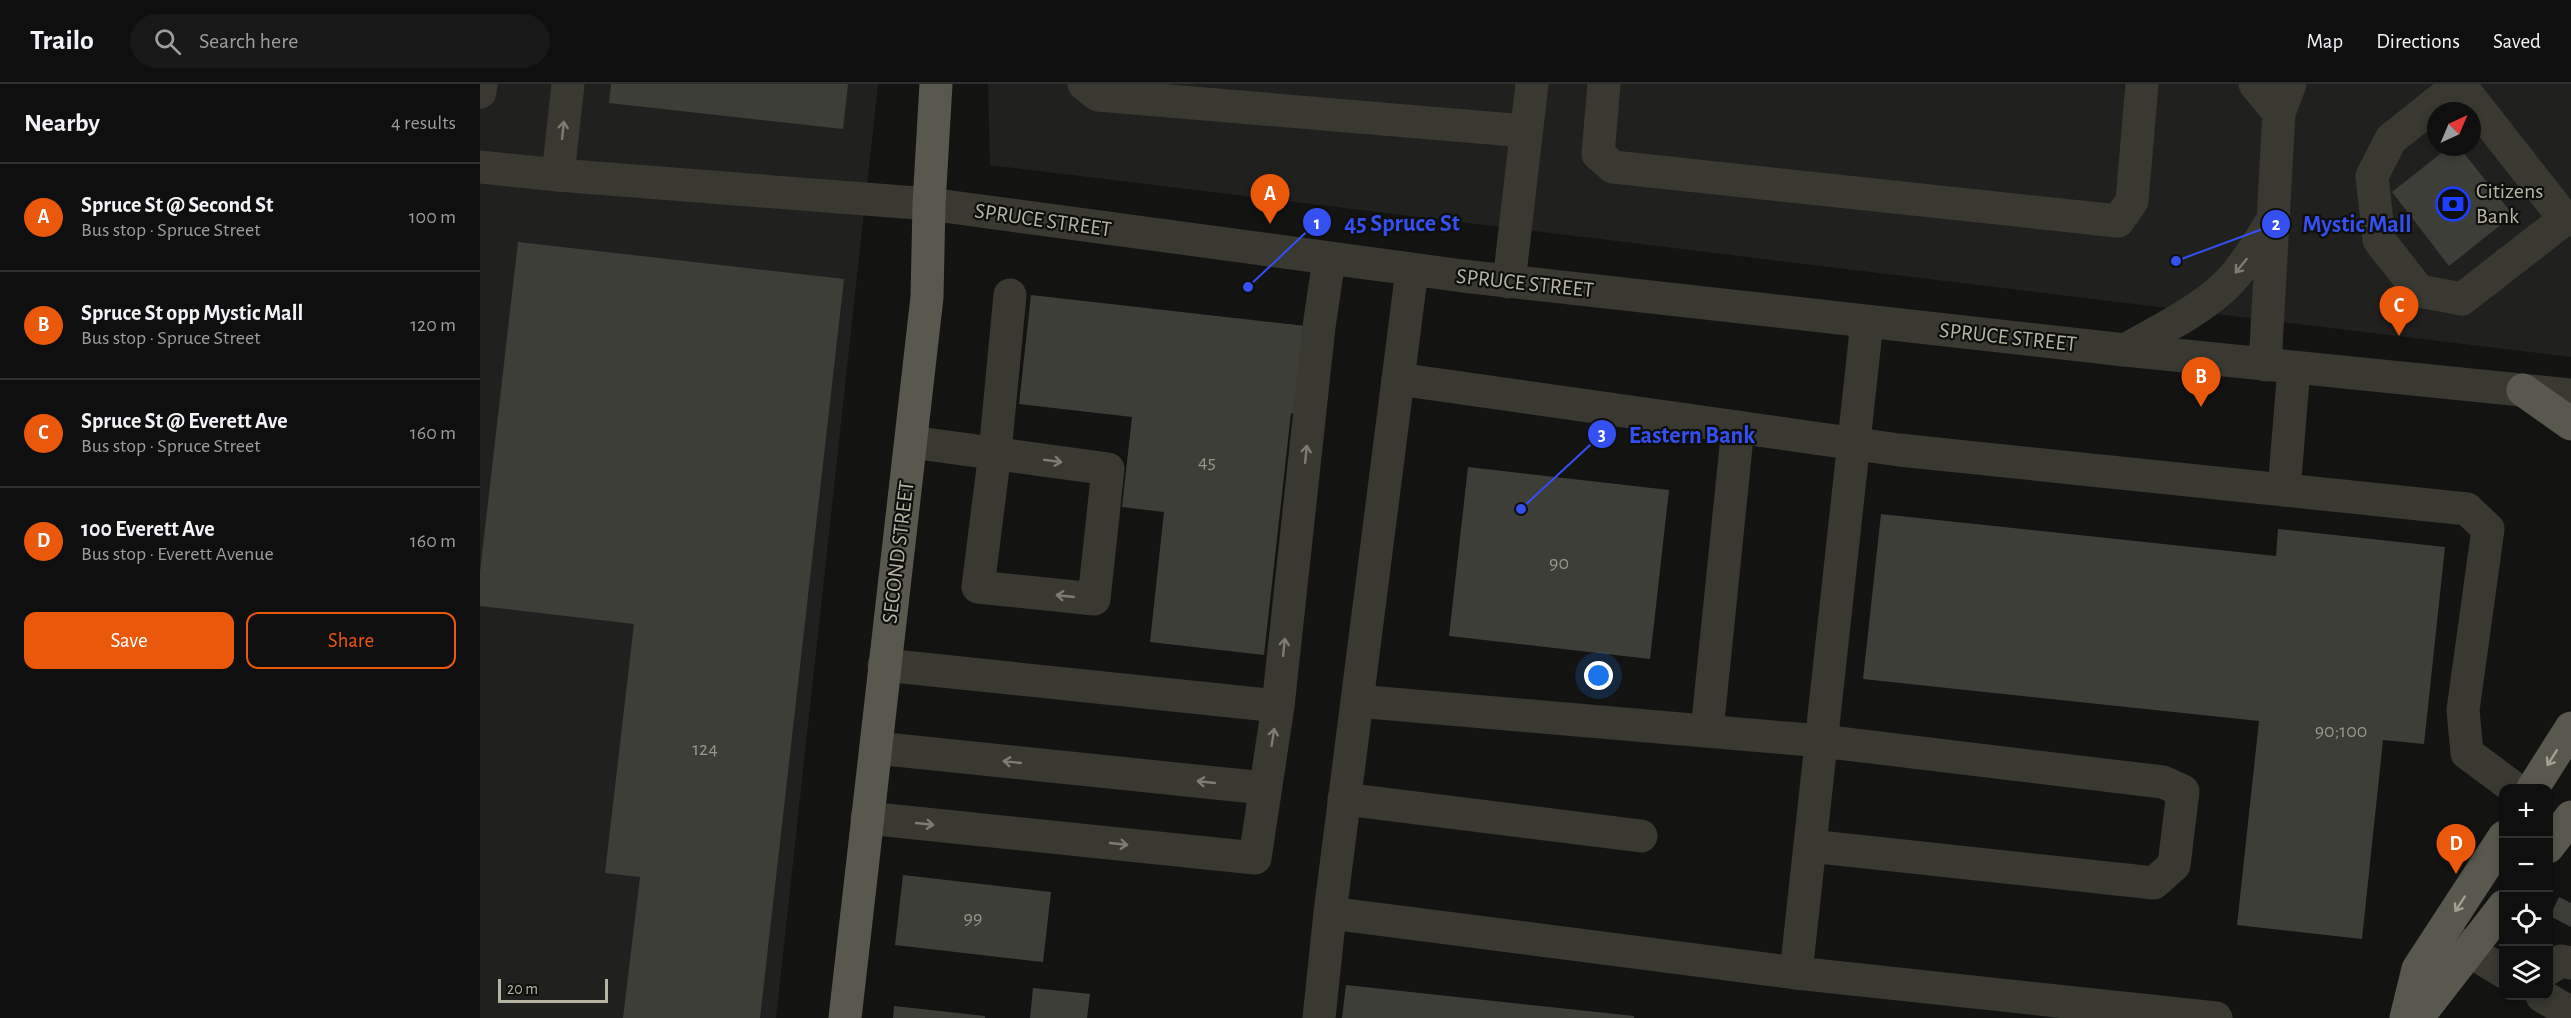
<!DOCTYPE html>
<html lang="en">
<head>
<meta charset="utf-8">
<style>
	:root { --surface:#0e0f0e; --page:#171817; --text:#f1f3f6; --muted:#9b9c9e; --line:#2e2f2e; --accent:#ea580c }
	body { margin:0; font-family:"Alegreya Sans",sans-serif; background:var(--page); color:var(--text) }
	.controls { position:absolute; right:18px; bottom:18px; display:grid; overflow:hidden; border-radius:12px; box-shadow:0 3px 9px #0003 }
	.controls button { width:54px; height:54px; display:grid; place-items:center; padding:0; border:0; border-bottom:2px solid var(--line); background:var(--surface); color:var(--text); font:30px sans-serif }
	.compass { position:absolute; left:1947px; top:18px; width:54px; height:54px; border-radius:50%; background:var(--surface); box-shadow:0 3px 9px #0003; rotate:44deg }
	.scale { position:absolute; left:18px; bottom:15px; width:110px; box-sizing:border-box; padding-left:6px; border:3px solid #b5b3a2; border-top:0; font-size:16px; line-height:21px; white-space:nowrap; color:#b5b3a2; -webkit-text-stroke:4px #0e0f0d; paint-order:stroke }
	.you { position:absolute; left:1119px; top:592px; width:21px; height:21px; margin:-15px; border:4px solid #fff; border-radius:50%; background:#1a73e8; box-shadow:0 0 0 9px #1a73e833 }
	.badge { display:grid; place-items:center; width:39px; height:39px; border-radius:50%; background:var(--accent); color:#fff; font-size:20px; font-weight:700 }
	.pin { position:absolute; translate:-50% -50px; filter:drop-shadow(0 2px 3px #0008) }
	.pin::after { content:''; position:absolute; top:32px; width:21px; height:18px; background:inherit; clip-path:polygon(0 0,100% 0,50% 100%) }
	.list { margin:0; padding:0; list-style:none }
	h2 { display:flex; justify-content:space-between; align-items:center; height:78px; margin:0; padding:0 24px; font-size:26px }
	h2 small { font-size:20px; font-weight:400; color:var(--muted) }
	.list li { display:grid; grid-template-columns:39px 1fr auto; gap:18px; align-items:center; box-sizing:border-box; height:108px; padding:0 24px; border-top:2px solid var(--line) }
	.list b { display:block; font-size:22px; white-space:nowrap }
	.list p { margin:0; font-size:20px; white-space:nowrap; color:var(--muted) }
	.list em { font-size:20px; font-style:normal; color:var(--muted) }
	.actions { display:flex; gap:12px; padding:18px 24px }
	.actions a { flex:1; padding:14px 0; border:2px solid var(--accent); border-radius:12px; text-align:center; font-size:21px; color:var(--accent) }
	.actions .main { background:var(--accent); color:#fff }
	.icon { flex:none; width:33px; height:33px; fill:none; stroke:currentColor; stroke-width:2; stroke-linecap:round; stroke-linejoin:round }
	.map { position:relative; flex:none; width:2091px; height:934px; overflow:hidden }
	header { display:flex; align-items:center; gap:36px; box-sizing:border-box; height:84px; padding:0 30px; background:var(--surface); border-bottom:2px solid var(--line) }
	header strong { font-size:28px }
	nav { display:flex; gap:33px; margin-inline-start:auto; font-size:21px }
	.search { width:420px; height:54px; background:var(--page); display:flex; align-items:center; gap:15px; box-sizing:border-box; padding:0 21px; border-radius:33px; color:var(--muted); font-size:22px }
	main { display:flex }
	aside { flex:1; background:var(--surface) }
	.map>svg:first-child { display:block }
</style>
</head>
<body>
<header>
<strong>Trailo</strong>
<div class="search"><svg class="icon" aria-label="search" viewBox="0 0 24 24"><circle cx="10" cy="10" r="6"/><path d="M15 15l6 6"/></svg>Search here</div>
<nav><a>Map</a><a>Directions</a><a>Saved</a></nav>
</header>
<main>
<aside>
<h2>Nearby<small>4 results</small></h2>
<ul class="list">
<li><span class="badge">A</span><div><b>Spruce St @ Second St</b><p>Bus stop · Spruce Street</p></div><em>100 m</em></li>
<li><span class="badge">B</span><div><b>Spruce St opp Mystic Mall</b><p>Bus stop · Spruce Street</p></div><em>120 m</em></li>
<li><span class="badge">C</span><div><b>Spruce St @ Everett Ave</b><p>Bus stop · Spruce Street</p></div><em>160 m</em></li>
<li><span class="badge">D</span><div><b>100 Everett Ave</b><p>Bus stop · Everett Avenue</p></div><em>160 m</em></li>
</ul>
<div class="actions"><a class="main">Save</a><a>Share</a></div>
</aside>
<div class="map">
<svg width="2091" height="934" viewBox="0 0 2091 934">
	<rect width="100%" height="100%" fill="#131412"/>
	<!-- built -->
	<g fill="#20211e" fill-rule="evenodd">
		<polygon points="0,0 398,0 296,934 0,934"/>
		<path d="M508 0H2091V273L510 81ZM1956 27H1992V63H1956Z"/>
	</g>
	<!-- building -->
	<g fill="#3e3e39">
		<polygon points="131,0 368,0 363,45 129,19"/>
		<polygon points="1969,63 1979,63 2033,131 1969,182 1912,108"/>
		<polygon points="38,158 364,195 280,934 143,934 160,793 125,789 154,540 0,522 0,488"/>
		<polygon points="551,211 826,242 816,330 811,329 784,571 670,558 684,428 642,423 652,333 539,320"/>
		<polygon points="988,383 1189,406 1170,575 969,552"/>
		<polygon points="1401,430 1796,472 1798,445 1965,463 1944,660 1903,656 1882,855 1757,841 1779,637 1383,595"/>
		<polygon points="423,791 571,808 563,878 415,861"/>
		<polygon points="2079,813 2091,819 2091,843 2070,832"/>
		<polygon points="866,901 1154,932 1154,934 862,934"/>
		<polygon points="553,904 610,910 607,934 550,934"/>
		<polygon points="414,922 505,932 505,934 413,934"/>
	</g>
	<g fill="none" stroke-linecap="round" stroke-linejoin="round">
		<!-- minor -->
		<g stroke="#393932" stroke-width="33">
			<polyline points="604,0 618,11 1046,47"/>
			<polyline points="1124,0 1118,70 1133,83 1638,137 1652,117 1662,0"/>
			<polyline points="1775,0 1799,29"/>
			<polyline points="1980,0 1911,55 1892,92 1899,156 1939,207 1982,215 2085,135 2091,136"/>
			<polyline points="1980,1 2085,135"/>
			<polyline points="0,8 1,0"/>
			<polyline points="0,83 78,91 449,120 983,192 1645,266 2091,311"/>
			<polyline points="78,91 88,0"/>
			<polyline points="1029,198 1052,0"/>
			<polyline points="1387,238 1316,889 1736,934"/>
			<path d="M1645 266C1678 247 1716 229 1744 203 1764 184 1779 157 1794 134"/>
			<polyline points="1785,281 1799,29 1810,0"/>
			<polyline points="918,295 1419,366 1987,425 2008,445 1983,626 1987,669 2034,704"/>
			<polyline points="431,358 628,385 614,515 498,503 515,368 530,211"/>
			<polyline points="1804,406 1814,284"/>
			<polyline points="404,581 798,622"/>
			<polyline points="877,617 1341,657 1683,698 1703,707 1694,781 1674,799 1330,762"/>
			<polyline points="1227,647 1258,343"/>
			<polyline points="396,664 784,704"/>
			<polyline points="864,715 1161,752"/>
			<polyline points="387,734 775,774 798,622 839,243 849,175"/>
			<polyline points="850,829 1316,889"/>
			<polyline points="1965,852 2024,888"/>
			<polyline points="2068,885 2081,877 2091,879"/>
			<polyline points="2062,912 2091,929"/>
			<polyline points="839,934 850,829 932,186"/>
		</g>
		<!-- major -->
		<g stroke="#58584e" stroke-width="33">
			<polyline points="2043,306 2091,340"/>
			<polyline points="2053,704 2091,644"/>
			<polyline points="2068,763 2091,733"/>
			<polyline points="365,934 447,213 449,120 456,0"/>
			<polyline points="1926,934 1938,885 2024,753"/>
			<polyline points="1937,934 2024,822"/>
		</g>
	</g>
	<!-- one-way arrows -->
	<defs><path id="oneway-shaft" d="M-6 0H5M1.5-3L5.5 0L1.5 3" fill="none" stroke-width="1.6" stroke-linecap="round" stroke-linejoin="round" transform="scale(1.5)"/></defs>
	<g stroke="#7d7c70">
		<use href="#oneway-shaft" transform="translate(83 46) rotate(-84)"/>
		<use href="#oneway-shaft" transform="translate(1761 182) rotate(129)"/>
		<use href="#oneway-shaft" transform="translate(826 370) rotate(-84)"/>
		<use href="#oneway-shaft" transform="translate(573 377) rotate(8)"/>
		<use href="#oneway-shaft" transform="translate(585 512) rotate(-174)"/>
		<use href="#oneway-shaft" transform="translate(804 563) rotate(-84)"/>
		<use href="#oneway-shaft" transform="translate(793 653) rotate(-81)"/>
		<use href="#oneway-shaft" transform="translate(532 678) rotate(-174)"/>
		<use href="#oneway-shaft" transform="translate(726 698) rotate(-174)"/>
		<use href="#oneway-shaft" transform="translate(445 740) rotate(6)"/>
		<use href="#oneway-shaft" transform="translate(639 760) rotate(6)"/>
	</g>
	<g stroke="#a2a191">
		<use href="#oneway-shaft" transform="translate(2072 674) rotate(122)"/>
		<use href="#oneway-shaft" transform="translate(1980 820) rotate(123)"/>
	</g>
	<!-- icons -->
	<defs>
		<symbol id="bank-ring" viewBox="-11 -11 22 22"><circle r="9.5" fill="#0e0f0d" stroke="#1e3dff" stroke-width="1.5"/><path d="M-6-4H6V4H-6ZM0-2.3a2.3 2.3 0 1 0 0 4.6a2.3 2.3 0 1 0 0-4.6Z" fill="#1e3dff"/></symbol>
	</defs>
	<g fill-rule="evenodd">
		<use href="#bank-ring" x="1954" y="101" width="38" height="38"/>
	</g>
	<g text-anchor="middle" dominant-baseline="central" stroke-width="4.5" stroke-linejoin="round" paint-order="stroke">
		<!-- number labels -->
		<g font-size="20" fill="#979688">
			<text x="727" y="378">45</text>
			<text x="1079" y="479">90</text>
			<text x="1861" y="647">90;100</text>
			<text x="225" y="665">124</text>
			<text x="493" y="834">99</text>
		</g>
		<!-- poi labels -->
		<g font-size="22" fill="#b5b3a2" stroke="#0e0f0d" text-anchor="start">
			<text x="1996" y="107">Citizens<tspan x="1996" dy="25">Bank</tspan></text>
		</g>
		<!-- street labels -->
		<g font-size="22" fill="#b5b3a2" stroke="#0e0f0d">
			<text transform="translate(563 136) rotate(8)">SPRUCE STREET</text>
			<text transform="translate(1045 199) rotate(6)">SPRUCE STREET</text>
			<text transform="translate(1528 253) rotate(6)">SPRUCE STREET</text>
			<text transform="translate(418 468) rotate(-83)">SECOND STREET</text>
		</g>
	</g>
	<!-- callouts -->
	<path fill="none" stroke="#354ff1" stroke-width="2" d="M768 203L837 138M1696 177L1796 140M1041 425L1122 350"/>
	<g fill="#354ff1" stroke="#0e0f0d" stroke-width="2">
		<circle cx="768" cy="203" r="6"/>
		<circle cx="1696" cy="177" r="6"/>
		<circle cx="1041" cy="425" r="6"/>
		<circle cx="837" cy="138" r="15"/>
		<circle cx="1796" cy="140" r="15"/>
		<circle cx="1122" cy="350" r="15"/>
	</g>
	<g font-size="18" text-anchor="middle" font-weight="bold" fill="#fff">
		<text x="837" y="145">1</text>
		<text x="1796" y="146">2</text>
		<text x="1122" y="356">3</text>
	</g>
	<g font-size="24" text-anchor="middle" font-weight="bold" fill="#354ff1" stroke="#0e0f0d" stroke-width="4.5" stroke-linejoin="round" paint-order="stroke">
		<text x="922" y="147">45 Spruce St</text>
		<text x="1877" y="148">Mystic Mall</text>
		<text x="1212" y="359">Eastern Bank</text>
	</g>
</svg>
<div class="controls">
<button>+</button>
<button>−</button>
<button><svg class="icon" aria-label="locate" viewBox="0 0 24 24"><circle cx="12" cy="12" r="6"/><path d="M12 2v4M12 18v4M2 12h4M18 12h4"/></svg></button>
<button><svg class="icon" aria-label="layers" viewBox="0 0 24 24"><path d="M12 4l9 5-9 5-9-5zM3 14l9 5 9-5"/></svg></button>
</div>
<svg class="compass" viewBox="-18 -18 36 36"><path d="M0-13l5 13h-10z" fill="#e53935"/><path d="M0 13l5-13h-10z" fill="#9b9c9e"/></svg>
<div class="scale">20 m</div>
<div class="you"></div>
<div class="pin badge" style="left:790px;top:140px">A</div>
<div class="pin badge" style="left:1721px;top:323px">B</div>
<div class="pin badge" style="left:1919px;top:252px">C</div>
<div class="pin badge" style="left:1976px;top:790px">D</div>
</div>
</main>
</body>
</html>
